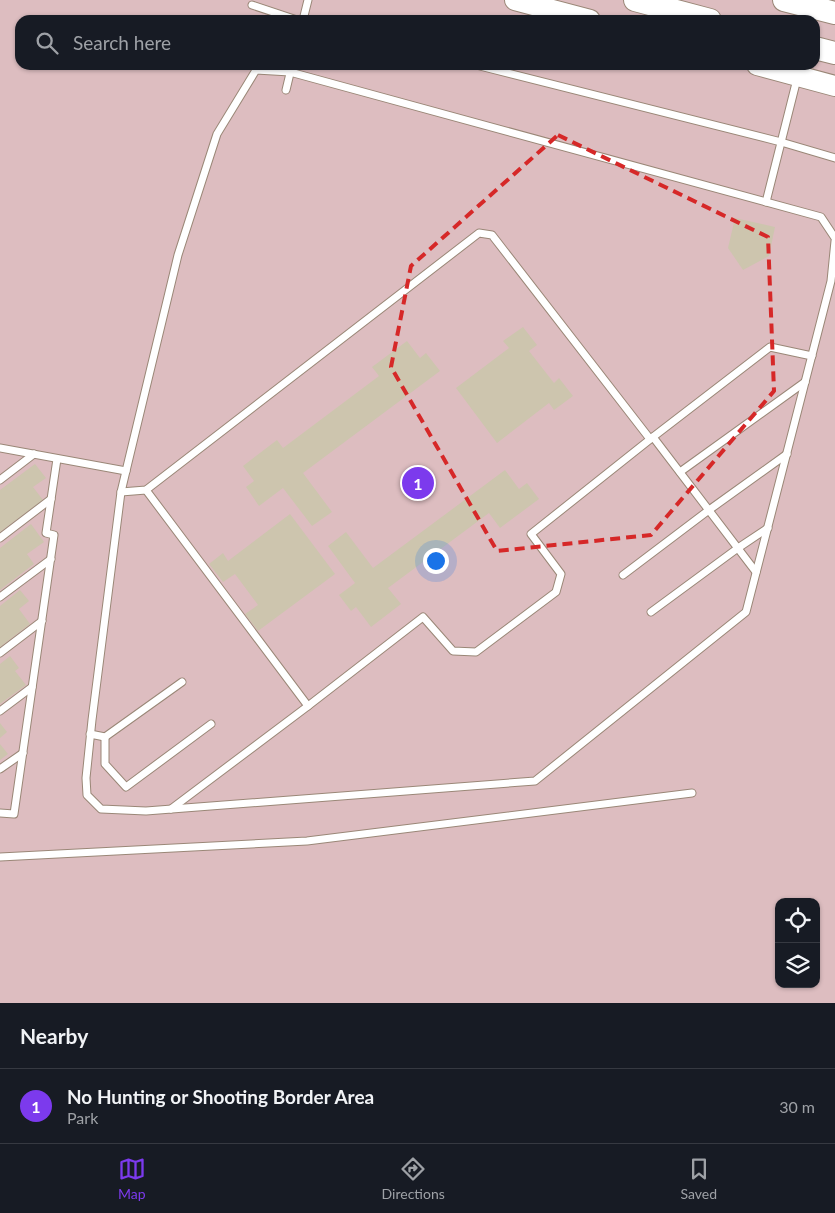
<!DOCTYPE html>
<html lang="en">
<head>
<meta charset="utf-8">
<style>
	:root { --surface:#171b24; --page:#20242c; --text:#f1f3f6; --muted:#9ea1a6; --line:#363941; --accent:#7c3aed }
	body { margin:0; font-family:Lato,sans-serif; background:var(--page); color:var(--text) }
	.controls { position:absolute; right:15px; bottom:15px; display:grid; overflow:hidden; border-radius:10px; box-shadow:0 1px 4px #0004 }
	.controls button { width:45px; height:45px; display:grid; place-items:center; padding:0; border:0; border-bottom:1px solid var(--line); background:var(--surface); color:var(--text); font:25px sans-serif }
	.you { position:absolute; left:435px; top:560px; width:18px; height:18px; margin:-12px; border:4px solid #fff; border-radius:50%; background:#1a73e8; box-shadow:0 0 0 8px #1a73e833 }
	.badge { display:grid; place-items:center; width:32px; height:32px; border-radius:50%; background:var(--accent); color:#fff; font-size:16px; font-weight:700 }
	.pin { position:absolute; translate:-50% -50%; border:2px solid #fff; box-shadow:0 1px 5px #0006 }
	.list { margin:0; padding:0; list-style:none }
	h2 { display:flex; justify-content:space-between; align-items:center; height:65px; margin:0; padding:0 20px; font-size:21px }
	h2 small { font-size:16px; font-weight:400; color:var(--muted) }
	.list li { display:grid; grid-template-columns:32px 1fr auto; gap:15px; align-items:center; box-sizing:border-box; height:75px; padding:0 20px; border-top:1px solid var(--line) }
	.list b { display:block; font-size:19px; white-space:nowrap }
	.list p { margin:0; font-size:16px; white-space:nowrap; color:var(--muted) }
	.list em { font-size:16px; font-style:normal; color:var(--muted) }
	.icon { flex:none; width:28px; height:28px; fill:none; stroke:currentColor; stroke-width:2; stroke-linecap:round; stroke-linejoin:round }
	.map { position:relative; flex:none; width:835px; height:1003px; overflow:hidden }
	.search { position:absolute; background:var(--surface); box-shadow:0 1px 4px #0004; left:15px; right:15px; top:15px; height:55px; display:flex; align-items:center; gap:12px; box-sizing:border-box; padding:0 18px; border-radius:15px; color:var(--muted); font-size:19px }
	.sheet { height:140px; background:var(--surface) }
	nav { display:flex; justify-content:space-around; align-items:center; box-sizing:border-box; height:70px; border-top:1px solid var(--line); background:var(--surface); font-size:14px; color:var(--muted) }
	nav a { display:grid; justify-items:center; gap:2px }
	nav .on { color:var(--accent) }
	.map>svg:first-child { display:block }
</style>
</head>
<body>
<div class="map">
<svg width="835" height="1003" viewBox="0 0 835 1003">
	<rect width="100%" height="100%" fill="#fef6ef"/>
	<!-- green -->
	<path fill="#ddbdc0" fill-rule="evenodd" d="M0 0H835V1003H0ZM20 20H815V65H20ZM779 902H816V984H779Z"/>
	<!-- building -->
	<g fill="#cdc5ae">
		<polygon points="735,218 775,227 769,256 743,270 728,248"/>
		<polygon points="523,327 537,345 529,351 554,383 559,378 573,396 554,410 549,403 497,443 456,388 509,348 503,341"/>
		<polygon points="407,341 420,358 426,353 440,371 303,473 332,512 312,526 283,488 259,506 246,487 254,481 243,466 277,440 283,448 379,376 372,367"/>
		<polygon points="35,464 46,478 33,487 43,500 0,532 0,490"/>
		<polygon points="505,470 519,489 527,483 539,499 500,528 489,513 388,588 401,604 371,627 356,607 351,611 339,595 355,583 328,546 346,532 373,568"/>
		<polygon points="290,514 335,574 258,631 245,614 258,605 235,574 223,582 209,564 223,553 228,561"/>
		<polygon points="31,524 44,542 27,554 34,564 0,590 0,548"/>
		<polygon points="20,590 29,601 19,609 30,624 0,647 0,606"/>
		<polygon points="10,656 19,668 15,671 26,685 0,704 0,664"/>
		<polygon points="0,723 7,732 0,738"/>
		<polygon points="0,744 8,754 0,760"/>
	</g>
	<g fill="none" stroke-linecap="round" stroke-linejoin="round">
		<defs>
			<g id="lane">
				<polyline points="252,5 297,20"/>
				<polyline points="303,20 308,0"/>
				<polyline points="476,65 781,142 835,158"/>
				<polyline points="286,90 292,65"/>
				<polyline points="766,202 797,79"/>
				<polyline points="835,238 821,217 290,72 256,70 217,134 178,255 126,471 121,492 92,720 86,778 87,795 101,809 146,811 535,781 746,612 831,281 835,241"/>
				<polyline points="653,437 756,572"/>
				<polyline points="0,448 126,471"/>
				<polyline points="680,472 805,382"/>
				<polyline points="0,480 34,454"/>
				<polyline points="146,490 308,706"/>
				<polyline points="121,492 146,490 479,233 492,235 650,439"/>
				<polyline points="0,538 51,499"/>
				<polyline points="623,575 709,510 787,454"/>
				<polyline points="0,597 51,559"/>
				<polyline points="651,612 738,548 768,528"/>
				<polyline points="0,653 42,621"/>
				<polyline points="0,711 32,687"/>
				<polyline points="90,734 105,737 182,682"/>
				<polyline points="105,737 105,764 126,787 211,724"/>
				<polyline points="0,769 23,753"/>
				<polyline points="171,809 308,706 423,617 453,651 476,652 556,592 561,574 531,534 653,437 770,347 812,356"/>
				<polyline points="0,813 14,814 54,535 46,533 57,459"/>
				<polyline points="0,857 307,841 692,793"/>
			</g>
			<g id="secondary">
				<polyline points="515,0 590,20"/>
				<polyline points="757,65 835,86"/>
			</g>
			<g id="primary">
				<polyline points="635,0 710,20"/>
				<polyline points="784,0 835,13"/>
				<polyline points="815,48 835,53"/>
			</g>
		</defs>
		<!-- lane casing -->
		<use href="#lane" stroke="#9a8777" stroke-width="9"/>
		<!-- secondary casing -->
		<use href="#secondary" stroke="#9a8777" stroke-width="22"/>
		<!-- primary casing -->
		<use href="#primary" stroke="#9a8777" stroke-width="24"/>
		<!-- lane -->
		<use href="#lane" stroke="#fff" stroke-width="7"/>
		<!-- secondary -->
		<use href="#secondary" stroke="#fff" stroke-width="20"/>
		<!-- primary -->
		<use href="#primary" stroke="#fff" stroke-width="22"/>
	</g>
	<!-- marked area -->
	<path fill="none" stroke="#d62828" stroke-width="4" stroke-dasharray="10 6" stroke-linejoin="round" d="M558 135 768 237 774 391 651 535 497 551 391 367 411 266Z"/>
</svg>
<div class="controls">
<button><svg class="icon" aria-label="locate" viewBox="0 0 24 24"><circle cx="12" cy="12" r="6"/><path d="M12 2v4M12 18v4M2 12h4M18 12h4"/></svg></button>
<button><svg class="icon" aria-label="layers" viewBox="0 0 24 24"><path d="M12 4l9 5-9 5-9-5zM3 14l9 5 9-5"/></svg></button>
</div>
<div class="you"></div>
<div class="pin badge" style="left:418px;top:483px">1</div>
<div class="search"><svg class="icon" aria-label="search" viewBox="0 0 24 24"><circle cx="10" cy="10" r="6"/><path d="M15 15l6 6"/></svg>Search here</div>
</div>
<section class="sheet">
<h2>Nearby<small></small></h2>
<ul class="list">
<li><span class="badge">1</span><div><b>No Hunting or Shooting Border Area</b><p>Park</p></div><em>30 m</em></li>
</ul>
</section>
<nav>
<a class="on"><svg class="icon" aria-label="map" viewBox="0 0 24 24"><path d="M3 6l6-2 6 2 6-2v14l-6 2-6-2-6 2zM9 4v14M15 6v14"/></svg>Map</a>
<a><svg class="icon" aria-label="directions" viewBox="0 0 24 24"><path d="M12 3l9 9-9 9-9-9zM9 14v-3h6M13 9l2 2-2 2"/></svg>Directions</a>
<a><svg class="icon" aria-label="saved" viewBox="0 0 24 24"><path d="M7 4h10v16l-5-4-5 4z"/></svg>Saved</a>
</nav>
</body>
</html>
